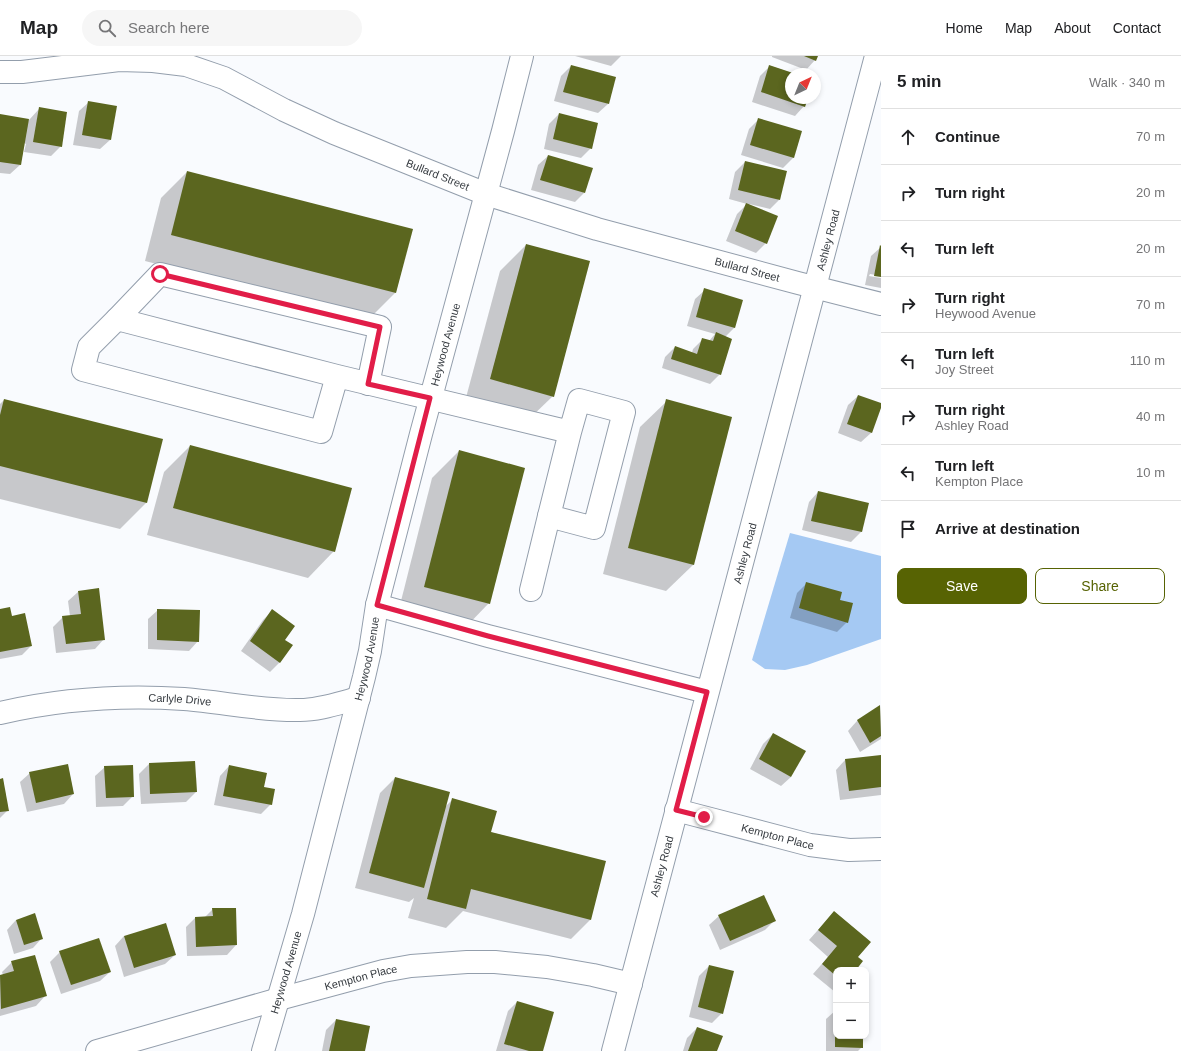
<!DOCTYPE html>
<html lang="en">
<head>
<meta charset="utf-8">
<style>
	:root { --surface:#fff; --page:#f6f6f6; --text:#202124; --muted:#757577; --line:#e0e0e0; --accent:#576303 }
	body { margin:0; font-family:Arial,sans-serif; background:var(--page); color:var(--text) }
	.controls { position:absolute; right:12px; bottom:12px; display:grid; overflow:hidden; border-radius:8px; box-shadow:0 2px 6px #0003 }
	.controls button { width:36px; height:36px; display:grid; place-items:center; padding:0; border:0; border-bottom:1px solid var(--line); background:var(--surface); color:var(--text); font:20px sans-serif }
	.compass { position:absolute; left:785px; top:12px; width:36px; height:36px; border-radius:50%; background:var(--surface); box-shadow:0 2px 6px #0003; rotate:43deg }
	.stop { position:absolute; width:12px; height:12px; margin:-9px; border:3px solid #e11d48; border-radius:50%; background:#fff }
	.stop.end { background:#e11d48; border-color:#fff; box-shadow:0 1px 4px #0008 }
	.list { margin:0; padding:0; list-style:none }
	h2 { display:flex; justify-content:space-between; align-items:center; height:52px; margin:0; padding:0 16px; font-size:17px }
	h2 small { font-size:13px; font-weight:400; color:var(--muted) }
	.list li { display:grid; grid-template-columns:26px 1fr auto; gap:12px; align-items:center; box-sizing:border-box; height:56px; padding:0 16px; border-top:1px solid var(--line) }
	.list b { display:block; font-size:15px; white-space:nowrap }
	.list p { margin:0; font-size:13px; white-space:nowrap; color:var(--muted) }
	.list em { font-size:13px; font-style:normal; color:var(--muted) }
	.actions { display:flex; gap:8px; padding:12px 16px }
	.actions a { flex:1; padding:9px 0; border:1px solid var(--accent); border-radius:8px; text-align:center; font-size:14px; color:var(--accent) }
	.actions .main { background:var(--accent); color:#fff }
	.icon { flex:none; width:22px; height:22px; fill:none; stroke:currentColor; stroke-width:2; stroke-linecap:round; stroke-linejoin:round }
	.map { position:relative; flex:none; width:881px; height:995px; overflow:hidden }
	header { display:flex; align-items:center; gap:24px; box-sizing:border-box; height:56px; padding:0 20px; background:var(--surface); border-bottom:1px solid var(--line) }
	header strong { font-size:19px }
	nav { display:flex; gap:22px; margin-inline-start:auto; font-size:14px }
	.search { width:280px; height:36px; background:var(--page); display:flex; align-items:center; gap:10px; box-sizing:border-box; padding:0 14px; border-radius:22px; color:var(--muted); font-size:15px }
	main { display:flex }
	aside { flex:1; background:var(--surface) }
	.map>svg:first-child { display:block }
</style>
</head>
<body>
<header>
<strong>Map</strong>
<div class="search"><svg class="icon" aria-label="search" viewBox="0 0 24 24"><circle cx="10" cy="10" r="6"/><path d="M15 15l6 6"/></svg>Search here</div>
<nav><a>Home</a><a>Map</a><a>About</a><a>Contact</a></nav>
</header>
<main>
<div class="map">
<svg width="881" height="995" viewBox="0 0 881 995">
	<rect width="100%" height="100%" fill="#f9fbfe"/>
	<!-- forest -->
	<polygon fill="#a5c9f3" points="790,477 881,500 881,583 807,609 785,614 765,613 752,604"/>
	<!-- shadow -->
	<g fill="#0003">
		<polygon points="575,0 621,0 611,10"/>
		<polygon points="772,0 817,0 815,4 806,14 772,1"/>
		<polygon points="571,10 608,48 598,57 554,45 561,20"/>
		<polygon points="770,10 794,18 791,18 791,42 807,42 804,50 795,60 752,46 760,20"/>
		<polygon points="89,46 110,84 100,93 73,89 79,55"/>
		<polygon points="39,53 61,90 51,100 24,96 26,88 24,87 20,109 10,118 0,117 0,60 29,64"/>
		<polygon points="559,58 591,92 581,102 544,93 549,68"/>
		<polygon points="759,63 801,76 793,102 783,112 741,99 749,73"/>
		<polygon points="548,100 584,137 575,146 531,134 538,109"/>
		<polygon points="745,106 779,144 770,153 749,148 766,187 756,197 726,185 737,158 747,148 729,143 735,116"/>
		<polygon points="187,116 396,236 369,263 145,205 161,142"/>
		<polygon points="526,189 553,340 526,366 464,349 500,215"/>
		<polygon points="881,191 881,220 870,218 869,220 881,222 881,232 865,229 871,200"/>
		<polygon points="705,234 735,271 725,281 720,318 710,328 662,312 665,301 675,291 692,297 693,293 703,283 709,285 715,278 687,270 695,243"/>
		<polygon points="858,340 881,348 871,377 861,386 838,377 848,349"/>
		<polygon points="4,344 162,384 146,447 120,473 0,443 0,348"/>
		<polygon points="667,345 693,509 666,535 603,518 640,371"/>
		<polygon points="190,390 334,495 308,522 147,479 164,416"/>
		<polygon points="459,395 489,547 463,574 398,557 432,422"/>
		<polygon points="818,436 867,448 861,476 851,486 802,474 809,446"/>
		<polygon points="807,527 839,544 847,566 837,576 790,562 797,537"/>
		<polygon points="78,536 104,583 95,593 56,597 53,571 63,561 70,560 68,545"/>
		<polygon points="0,554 31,590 22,599 0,603"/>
		<polygon points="158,554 198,585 189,595 148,593 148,563"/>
		<polygon points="272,555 283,584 279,607 270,616 241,595 263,564"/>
		<polygon points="880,651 881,683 860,696 848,675 857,665"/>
		<polygon points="773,678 791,721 781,730 750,713 763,688"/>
		<polygon points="881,700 881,739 840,744 836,714 845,704"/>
		<polygon points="149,708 196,736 186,746 141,748 139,718"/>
		<polygon points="67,709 73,738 64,748 27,756 20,726 30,717"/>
		<polygon points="229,710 263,732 271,748 261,758 214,749 220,720"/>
		<polygon points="105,711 133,740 123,750 96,751 95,720"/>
		<polygon points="395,722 445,751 453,743 490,776 605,806 590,864 571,883 463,855 446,872 408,862 414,842 409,846 355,832 380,737"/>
		<polygon points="0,724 8,754 0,762"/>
		<polygon points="213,853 236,889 227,899 187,900 186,871 195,862 205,861"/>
		<polygon points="834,856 855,914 836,914 836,935 835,936 813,918 828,901 809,884"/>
		<polygon points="719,860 774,865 765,874 720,894 709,869"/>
		<polygon points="16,864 42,882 33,892 14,898 7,874"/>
		<polygon points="124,880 175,899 165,908 124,921 115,890"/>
		<polygon points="60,896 110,916 100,925 61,938 50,906"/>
		<polygon points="12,906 45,940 36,950 0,960 0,920 3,919 2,916"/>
		<polygon points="709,910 722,957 712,967 689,961 699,920"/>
		<polygon points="517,946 542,995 496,995 508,955"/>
		<polygon points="836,954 836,980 862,980 862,991 858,995 826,995 826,963"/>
		<polygon points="336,964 364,995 322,995 326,974"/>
		<polygon points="697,972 716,995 683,995 687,982"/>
	</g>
	<!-- building -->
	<g fill="#5b661f">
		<polygon points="804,0 818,0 816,5"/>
		<polygon points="571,9 616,21 609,48 563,36"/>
		<polygon points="769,9 796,18 791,18 791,42 808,42 805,51 761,36"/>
		<polygon points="88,45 117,50 111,84 82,79"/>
		<polygon points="39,51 67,56 62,91 33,86"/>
		<polygon points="559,57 598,67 592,93 553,83"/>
		<polygon points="0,58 29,63 21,109 0,106"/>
		<polygon points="758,62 802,75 794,102 750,89"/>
		<polygon points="548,99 593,112 585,137 540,124"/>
		<polygon points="745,105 787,115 780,144 738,134"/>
		<polygon points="187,115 413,173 396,237 171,179"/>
		<polygon points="746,147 778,160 767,188 735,175"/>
		<polygon points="526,188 590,205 554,341 490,323"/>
		<polygon points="880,189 881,190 881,221 874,220"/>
		<polygon points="704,232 743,244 735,272 696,261"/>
		<polygon points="716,276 732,283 721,319 671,303 675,290 697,298 702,282 713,285"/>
		<polygon points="858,339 881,347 881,352 872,377 847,368"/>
		<polygon points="4,343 163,383 147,447 0,410 0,359"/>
		<polygon points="666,343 732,361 694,509 628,492"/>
		<polygon points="190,389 352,432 335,496 173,452"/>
		<polygon points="459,394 525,412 490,548 424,531"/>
		<polygon points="818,435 869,447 862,476 811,465"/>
		<polygon points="806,526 842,536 840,544 853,547 848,567 799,552"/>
		<polygon points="99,532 105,584 66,588 62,560 81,558 78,535"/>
		<polygon points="10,551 12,560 25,557 32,590 0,596 0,553"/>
		<polygon points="157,553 200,554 199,586 157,584"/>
		<polygon points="272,553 295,570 285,584 293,589 280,607 250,585"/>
		<polygon points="880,649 881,680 870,687 857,664"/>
		<polygon points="773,677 806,695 791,721 759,703"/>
		<polygon points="881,699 881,731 849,735 845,703"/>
		<polygon points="195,705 197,736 150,738 149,707"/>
		<polygon points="68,708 74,738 36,747 29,716"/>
		<polygon points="133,709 134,741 106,742 104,710"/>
		<polygon points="229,709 267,717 264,731 275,733 272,749 223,740"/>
		<polygon points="395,721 450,736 424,832 369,817"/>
		<polygon points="3,722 9,755 0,756 0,723"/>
		<polygon points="452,742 497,755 491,776 606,805 591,864 471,833 466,853 427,843"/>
		<polygon points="764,839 776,865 730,885 718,859"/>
		<polygon points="212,852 236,852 237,889 196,891 195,861 213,860"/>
		<polygon points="834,855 871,886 858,901 863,905 856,914 836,914 836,920 822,908 837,890 818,874"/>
		<polygon points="35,857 43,883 24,889 16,864"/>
		<polygon points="166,867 176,899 134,912 124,880"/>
		<polygon points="99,882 111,916 71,929 59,895"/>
		<polygon points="35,899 47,940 1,953 0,919 14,915 11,905"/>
		<polygon points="709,909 734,915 723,958 698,951"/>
		<polygon points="517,945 554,956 543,995 529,995 504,988"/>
		<polygon points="336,963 370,970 365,995 329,995"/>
		<polygon points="697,971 723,980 717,995 688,995"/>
		<polygon points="835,980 863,980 863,992 835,991"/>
	</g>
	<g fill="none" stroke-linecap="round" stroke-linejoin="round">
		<defs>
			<g id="minor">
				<path id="s1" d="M0 16H22L119 4 153 5 186 9 224 22 284 54 334 77 486 138 597 173 798 227 881 248"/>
				<polyline points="117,263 160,218 380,271 368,328"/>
				<polyline points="337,320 321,376 83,314 89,291 117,263 337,320 570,376 579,344 624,356 594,472 549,460 570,376"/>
				<polyline points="531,534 549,460"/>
				<polyline points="377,549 488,580 707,636"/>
				<path id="s2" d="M0 657C60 643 123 639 184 643 223 646 261 655 300 654 320 654 339 647 359 642"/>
				<path id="s3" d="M676 754 810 789 849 794 881 793"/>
				<path id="s4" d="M97 995 279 943 383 915 411 910 467 906H495L547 911 593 919 631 928"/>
				<path id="s5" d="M263 995 303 858 364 621 370 595 377 549 421 378 503 75 522 0"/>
				<path id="s6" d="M613 995C700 663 790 332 876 0"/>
			</g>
		</defs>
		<!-- minor casing -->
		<use href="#minor" stroke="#939eac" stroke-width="24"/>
		<!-- minor -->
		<use href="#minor" stroke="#fff" stroke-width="22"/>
	</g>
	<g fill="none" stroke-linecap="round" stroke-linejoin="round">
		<!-- route -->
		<polyline stroke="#e11d48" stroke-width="5" points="160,218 380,271 368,328 430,342 377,549 488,580 707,636 676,754 704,761"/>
	</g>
	<g text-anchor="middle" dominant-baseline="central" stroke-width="4" stroke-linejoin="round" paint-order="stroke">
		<!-- street labels -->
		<g font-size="11" fill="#363b40" stroke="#fff">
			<text stroke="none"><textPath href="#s1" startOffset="462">Bullard Street</textPath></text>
			<text stroke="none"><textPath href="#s6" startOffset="839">Ashley Road</textPath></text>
			<text stroke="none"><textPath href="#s1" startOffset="786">Bullard Street</textPath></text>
			<text stroke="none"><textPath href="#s5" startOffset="730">Heywood Avenue</textPath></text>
			<text stroke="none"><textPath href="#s6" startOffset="515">Ashley Road</textPath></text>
			<text stroke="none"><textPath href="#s5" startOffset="406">Heywood Avenue</textPath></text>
			<text stroke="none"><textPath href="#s2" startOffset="181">Carlyle Drive</textPath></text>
			<text stroke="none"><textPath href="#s3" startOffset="105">Kempton Place</textPath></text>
			<text stroke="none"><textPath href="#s6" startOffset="191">Ashley Road</textPath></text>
			<text stroke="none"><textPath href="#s5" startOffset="82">Heywood Avenue</textPath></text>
			<text stroke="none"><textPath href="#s4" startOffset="274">Kempton Place</textPath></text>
		</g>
	</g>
</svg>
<div class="controls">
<button>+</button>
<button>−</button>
</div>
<svg class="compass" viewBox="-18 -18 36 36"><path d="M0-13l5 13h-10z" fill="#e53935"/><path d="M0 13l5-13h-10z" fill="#757577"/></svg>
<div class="stop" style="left:160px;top:218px"></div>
<div class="stop end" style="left:704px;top:761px"></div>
</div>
<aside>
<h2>5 min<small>Walk · 340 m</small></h2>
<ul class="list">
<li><svg class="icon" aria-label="ahead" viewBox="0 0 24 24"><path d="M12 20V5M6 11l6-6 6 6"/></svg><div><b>Continue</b></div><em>70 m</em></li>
<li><svg class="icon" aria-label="right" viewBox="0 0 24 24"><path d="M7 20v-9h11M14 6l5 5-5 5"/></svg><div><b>Turn right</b></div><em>20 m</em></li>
<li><svg class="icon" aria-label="left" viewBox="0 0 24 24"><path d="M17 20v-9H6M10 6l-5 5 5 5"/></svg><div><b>Turn left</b></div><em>20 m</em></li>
<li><svg class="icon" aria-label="right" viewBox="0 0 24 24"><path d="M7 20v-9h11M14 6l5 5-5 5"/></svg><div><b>Turn right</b><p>Heywood Avenue</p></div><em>70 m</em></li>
<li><svg class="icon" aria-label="left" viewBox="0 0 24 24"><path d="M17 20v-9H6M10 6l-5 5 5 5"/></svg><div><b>Turn left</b><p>Joy Street</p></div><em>110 m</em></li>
<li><svg class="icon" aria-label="right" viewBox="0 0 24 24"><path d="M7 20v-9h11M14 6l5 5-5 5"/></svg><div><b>Turn right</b><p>Ashley Road</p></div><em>40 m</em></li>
<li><svg class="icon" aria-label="left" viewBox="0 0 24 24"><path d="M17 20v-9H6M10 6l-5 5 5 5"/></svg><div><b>Turn left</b><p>Kempton Place</p></div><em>10 m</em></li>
<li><svg class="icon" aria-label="arrive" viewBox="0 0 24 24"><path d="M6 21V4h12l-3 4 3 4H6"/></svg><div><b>Arrive at destination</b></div></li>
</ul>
<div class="actions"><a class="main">Save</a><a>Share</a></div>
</aside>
</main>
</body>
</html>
